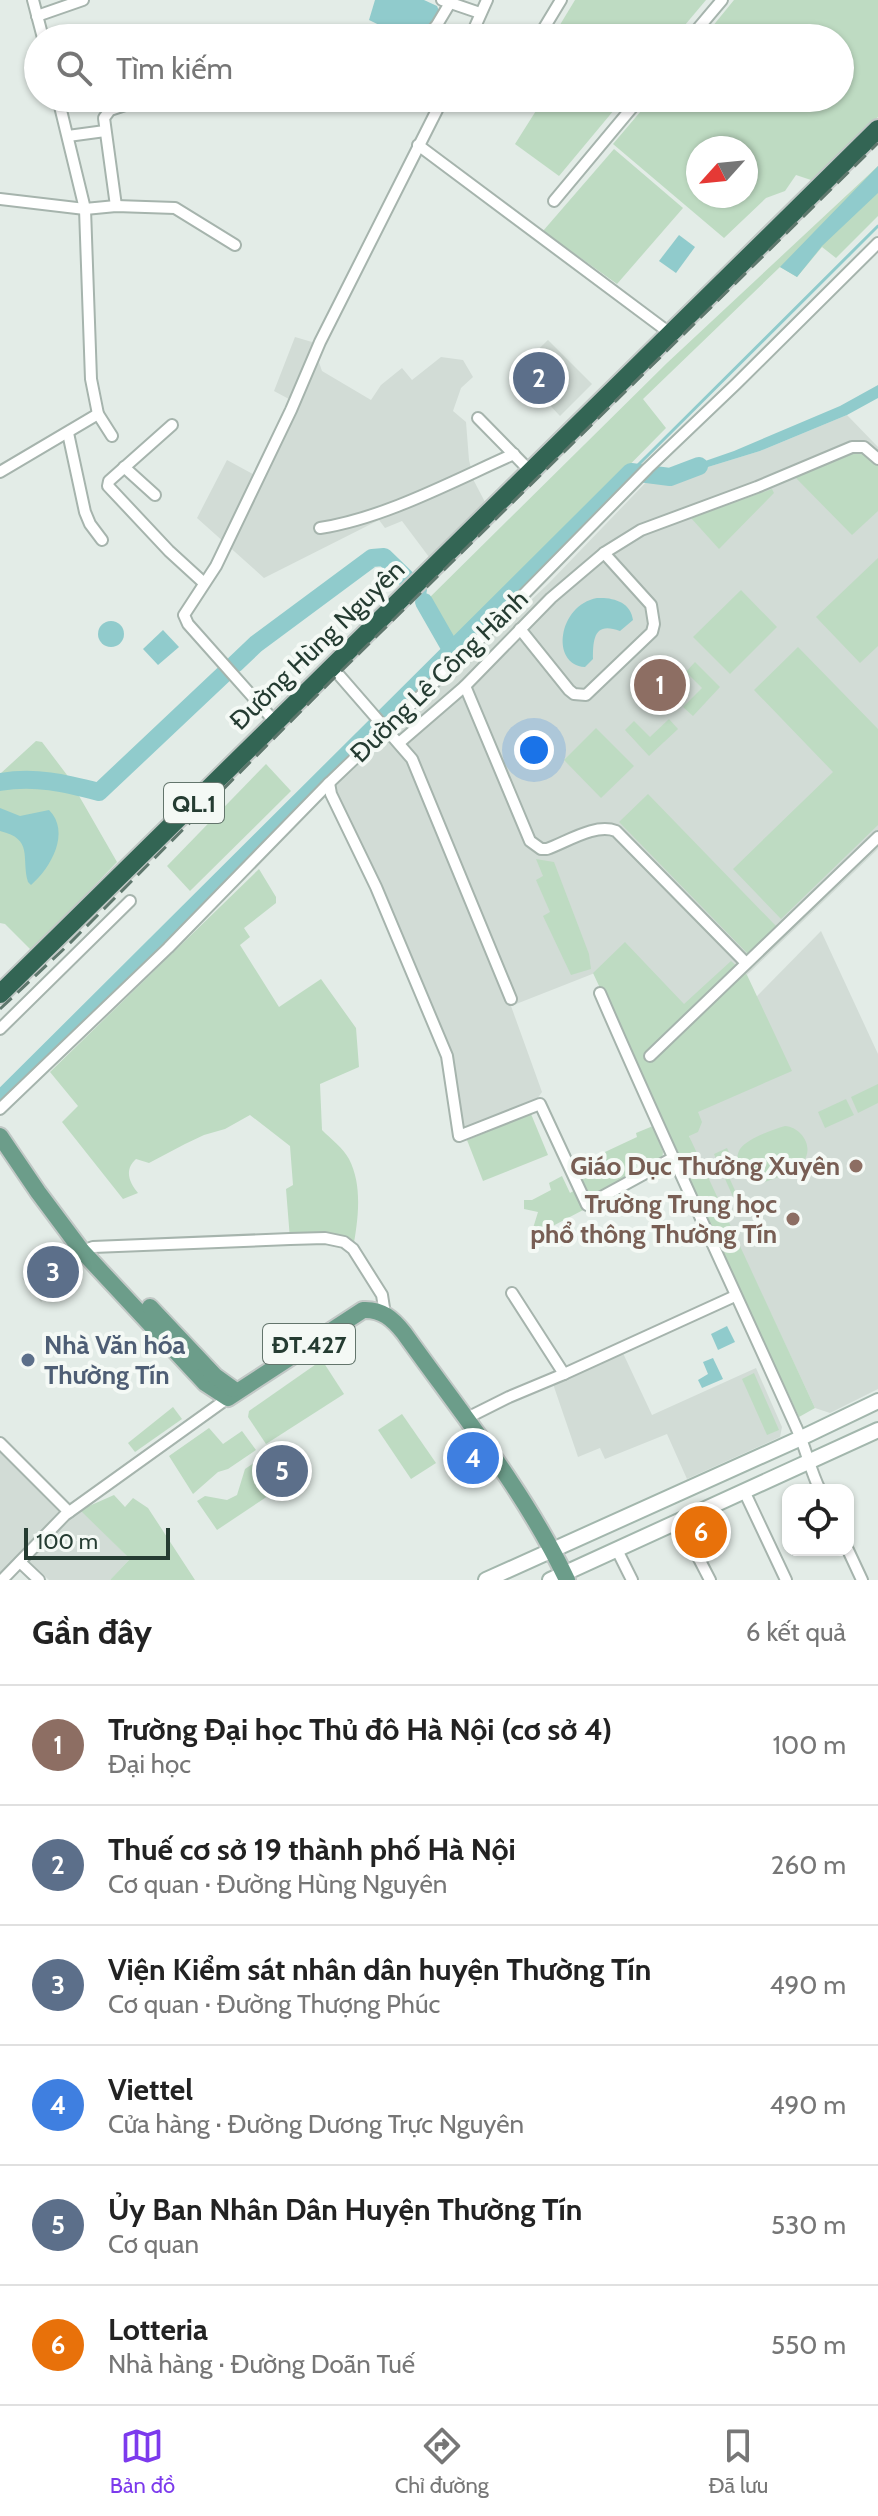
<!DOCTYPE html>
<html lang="vi">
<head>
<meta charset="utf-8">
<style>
	:root { --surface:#fff; --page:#f6f6f6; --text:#222; --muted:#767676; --line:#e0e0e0; --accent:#7c3aed }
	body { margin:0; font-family:Cabin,sans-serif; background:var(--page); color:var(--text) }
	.controls { position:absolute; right:24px; bottom:24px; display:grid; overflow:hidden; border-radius:16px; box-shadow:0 2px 6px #0004 }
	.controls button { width:72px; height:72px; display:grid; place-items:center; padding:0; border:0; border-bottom:2px solid var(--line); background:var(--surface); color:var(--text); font:40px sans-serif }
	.compass { position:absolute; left:686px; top:136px; width:72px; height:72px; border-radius:50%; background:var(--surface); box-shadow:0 2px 6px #0004; rotate:243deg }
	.scale { position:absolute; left:24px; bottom:20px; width:146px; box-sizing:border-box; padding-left:8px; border:4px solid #253c32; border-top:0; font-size:22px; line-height:28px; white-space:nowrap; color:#253c32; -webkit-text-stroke:6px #f4f9f5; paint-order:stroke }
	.you { position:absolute; left:534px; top:750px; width:28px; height:28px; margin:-20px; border:6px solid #fff; border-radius:50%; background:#1a73e8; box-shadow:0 0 0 12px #1a73e833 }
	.badge { display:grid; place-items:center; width:52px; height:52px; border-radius:50%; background:var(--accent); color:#fff; font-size:26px; font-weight:700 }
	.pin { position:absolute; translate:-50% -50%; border:4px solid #fff; box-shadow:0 2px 8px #0006 }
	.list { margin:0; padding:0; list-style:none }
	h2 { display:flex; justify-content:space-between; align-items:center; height:104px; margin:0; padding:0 32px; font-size:34px }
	h2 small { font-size:26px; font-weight:400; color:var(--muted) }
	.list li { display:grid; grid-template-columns:52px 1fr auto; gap:24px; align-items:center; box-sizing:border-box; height:120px; padding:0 32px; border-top:2px solid var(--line) }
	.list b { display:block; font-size:30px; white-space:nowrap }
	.list p { margin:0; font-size:26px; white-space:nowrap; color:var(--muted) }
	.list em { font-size:26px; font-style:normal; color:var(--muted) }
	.icon { flex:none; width:44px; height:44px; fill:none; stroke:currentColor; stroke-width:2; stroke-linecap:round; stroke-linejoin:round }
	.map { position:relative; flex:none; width:878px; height:1580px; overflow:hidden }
	.search { position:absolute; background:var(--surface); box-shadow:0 2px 6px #0004; left:24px; right:24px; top:24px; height:88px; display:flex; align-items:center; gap:20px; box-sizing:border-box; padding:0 28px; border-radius:44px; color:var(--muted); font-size:30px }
	.sheet { height:824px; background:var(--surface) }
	nav { display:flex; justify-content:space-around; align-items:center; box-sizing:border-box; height:112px; border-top:2px solid var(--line); background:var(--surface); font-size:22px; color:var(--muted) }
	nav a { display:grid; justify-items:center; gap:4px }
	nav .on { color:var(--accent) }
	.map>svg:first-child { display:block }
</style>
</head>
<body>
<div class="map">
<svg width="878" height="1580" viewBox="0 0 878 1580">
	<rect width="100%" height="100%" fill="#e3ece7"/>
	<!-- built -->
	<g fill="#d2dcd6">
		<polygon points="295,337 312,342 322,371 371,400 381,385 402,368 412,380 441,357 463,360 473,377 461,388 453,411 466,422 469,460 474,481 485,502 429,557 402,521 385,528 379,520 264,578 197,518 227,460 262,479 300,405 274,391"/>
		<polygon points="548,340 592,384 560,416 517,370"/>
		<polygon points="847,415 878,447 878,849 646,1072 605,969 511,1006 542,1092 537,1099 467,1128 461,1125 452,1052 334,788 549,583 655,473 682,475 760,451"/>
		<polygon points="821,931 878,1054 878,1389 830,1413 815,1408 692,1145 688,1132 703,1051"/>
		<polygon points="57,1251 75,1274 41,1302 22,1278"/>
		<polygon points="622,1351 652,1415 756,1368 782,1427 780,1437 687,1479 667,1434 605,1459 600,1448 578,1457 552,1381"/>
		<polygon points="0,1453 59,1512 0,1575"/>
		<polygon points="80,1509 130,1559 110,1580 49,1580 29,1561"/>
	</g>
	<!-- green -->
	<g fill="#bedbc2" fill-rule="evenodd">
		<polygon points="575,0 706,0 674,38 552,38"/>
		<path d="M734 0H878V117L814 181 796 175 785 191 766 198 724 238 613 144 652 98H840V38H703ZM698 148H746V196H698Z"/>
		<polygon points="531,98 624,98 559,176 515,144 539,106"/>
		<polygon points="614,149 683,208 617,284 543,231"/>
		<polygon points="878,166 878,216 836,258 822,247 797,277 780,267 643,399 666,428 455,642 420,607 667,363"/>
		<polygon points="858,450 866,450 878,463 878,511 852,535 795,477"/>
		<polygon points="772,489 774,493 719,549 691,518"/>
		<polygon points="878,558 878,646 860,663 816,617"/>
		<polygon points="741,590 777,627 730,674 693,637"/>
		<polygon points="798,647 878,729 878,825 781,919 733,869 833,772 754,690"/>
		<polygon points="695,662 720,687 693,716 683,707 702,688 686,672"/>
		<polygon points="669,719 678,729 649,756 625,730 634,721 650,737"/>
		<polygon points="596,728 634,766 601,798 564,760"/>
		<polygon points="36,741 42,742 67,775 117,862 32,951 5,924 0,923 0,774"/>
		<polygon points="266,764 291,791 190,891 167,866"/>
		<polygon points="648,794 776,926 748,954 619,822"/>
		<polygon points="536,859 554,862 589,954 591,969 571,975 543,916 550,912 536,880 543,876"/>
		<path d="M259 869 276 897V903L244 928 250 937 240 945 279 1007 321 979 356 1028 359 1067 320 1084 322 1130C331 1139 343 1148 349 1159 363 1186 358 1220 353 1249L344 1242 290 1239 286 1189 293 1185 290 1146 250 1115 225 1129 204 1135 185 1144 149 1163 136 1159C124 1170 129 1182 138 1193L123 1199 62 1122 78 1106 50 1072Z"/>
		<polygon points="625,942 684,1004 731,961 747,975 792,1071 698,1112 702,1122 698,1132 689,1136 815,1408 799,1417 593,973"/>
		<polygon points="878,1084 878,1103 858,1113 851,1097"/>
		<polygon points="846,1099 854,1115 825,1128 818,1112"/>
		<polygon points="531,1114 548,1155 483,1181 467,1140"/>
		<polygon points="653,1126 663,1152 662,1161 597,1195 585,1193 571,1164 587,1156 590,1159 637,1137 636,1133"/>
		<path d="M785 1126C801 1127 815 1147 803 1162 796 1171 775 1179 764 1182 747 1186 731 1163 740 1149 748 1138 772 1130 785 1126Z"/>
		<polygon points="727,1148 736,1168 727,1173 738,1197 734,1199 714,1154"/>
		<polygon points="562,1176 570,1193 577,1189 585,1209 530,1238 538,1212 524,1209 524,1200 532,1200 551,1190 549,1183"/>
		<polygon points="322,1360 344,1394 266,1444 248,1417 249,1411"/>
		<polygon points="754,1373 779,1430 767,1435 742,1379"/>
		<polygon points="173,1407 182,1419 135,1452 128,1443"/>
		<polygon points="402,1414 436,1463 411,1479 378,1430"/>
		<polygon points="209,1428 223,1444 242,1431 256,1450 228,1469 218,1472 193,1494 169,1456"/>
		<polygon points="258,1460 265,1461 268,1465 271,1477 286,1484 217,1530 197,1501 205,1496 227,1500 237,1495 245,1469"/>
		<polygon points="114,1495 125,1507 133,1498 148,1508 195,1580 110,1580 130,1559 80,1510"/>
	</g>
	<!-- water -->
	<g fill="#90cbcc">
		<polygon points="375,0 424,0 437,6 440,13 425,38 406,38 369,20"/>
		<polygon points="878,166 878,193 822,246 797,277 780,267"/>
		<polygon points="679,235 695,247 676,273 659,261"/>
		<polygon points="878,385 878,398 847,415 760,451 682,475 655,473 661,468 685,468 734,451 840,406"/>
		<path d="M597 598C613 597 631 602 633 620L620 631C594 621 593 639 593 659L585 667C550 665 558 605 597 598Z"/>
		<circle cx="111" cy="634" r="13"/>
		<polygon points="163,630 179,647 158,665 143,649"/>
		<path d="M0 808 20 816 49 810C71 832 51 868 31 885L28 882C21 858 34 839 0 831Z"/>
		<polygon points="727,1326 735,1342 718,1350 711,1334"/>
		<polygon points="713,1358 723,1379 702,1388 698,1380 708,1374 703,1362"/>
	</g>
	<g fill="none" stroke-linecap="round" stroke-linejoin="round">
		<!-- stream -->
		<polyline stroke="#90cbcc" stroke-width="3" points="631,472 878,226"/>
		<!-- river -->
		<g stroke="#90cbcc" stroke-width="18">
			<polyline points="424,602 452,651"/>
			<polyline points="235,664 256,644 372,558 384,557 418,590"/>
			<path d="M0 782C35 776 65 783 99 792L223 675"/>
			<polyline points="0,1100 631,472 670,477 699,466"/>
		</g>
		<defs>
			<g id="street">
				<polyline points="33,0 43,38"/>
				<polyline points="442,0 480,13"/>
				<polyline points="37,16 83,0"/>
				<polyline points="435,27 455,38"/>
				<polyline points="68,38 89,31 94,38"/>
				<path d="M357 38C373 28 379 30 395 38"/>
				<polyline points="429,38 450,3"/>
				<polyline points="470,38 487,0"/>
				<polyline points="538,38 561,0"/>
				<polyline points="690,38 722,0"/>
				<polyline points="58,98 85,209 91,379 98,414 112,436"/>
				<polyline points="68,136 105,131"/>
				<polyline points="418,145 671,334"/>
				<polyline points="0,199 85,209 116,206 175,208 235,245"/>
				<polyline points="554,201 640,98"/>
				<polyline points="116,206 104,118 110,110 146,98"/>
				<polyline points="478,418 531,472"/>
				<polyline points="172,425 109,481 108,486 169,551 204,583"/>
				<polyline points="68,433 85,512 90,524 102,540"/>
				<polyline points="124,467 155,495"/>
				<polyline points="0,472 98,414"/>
				<path d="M320 528C385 518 453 481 514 454"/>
				<polyline points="520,629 569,690 574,694 586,695 652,632 654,624 651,605 604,553"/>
				<polyline points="332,667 412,759 511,999"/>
				<path d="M465 686 530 841 541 849H547C567 842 595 823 616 831L746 963"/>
				<polyline points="276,723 188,624 184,615 216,566 291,410 320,342 443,98"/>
				<polyline points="399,743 465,686 551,598 604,553 641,530 757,487 852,447 864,447 878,459"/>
				<polyline points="329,783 331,794 376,887 447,1056 459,1136 540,1104 587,1205 673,1158"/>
				<path d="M600 993C663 1139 731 1282 796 1427 806 1448 810 1470 820 1490"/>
				<polyline points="0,1029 130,901"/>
				<polyline points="650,1056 878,837"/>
				<polyline points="0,1109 168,948 329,783 479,640 648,468 736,384 878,243"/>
				<polyline points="82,1251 93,1247 290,1239 325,1238 344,1242 353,1249 382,1295 385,1314"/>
				<polyline points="512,1293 564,1374 735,1296"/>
				<polyline points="465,1419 509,1397 564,1374"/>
				<polyline points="0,1443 69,1512"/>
				<polyline points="745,1493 786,1580"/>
				<polyline points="680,1522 710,1580"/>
				<polyline points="617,1550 632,1580"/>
				<polyline points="848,1550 862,1580"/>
				<polyline points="20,1562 39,1580"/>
				<polyline points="2,1580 65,1515 228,1398"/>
			</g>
			<g id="secondary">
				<polyline points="486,1580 801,1438 878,1401"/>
				<polyline points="550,1580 878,1430"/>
			</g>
			<g id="primary">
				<path d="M0 1136 38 1192 82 1251 205 1383 228 1398 363 1310C382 1309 393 1319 404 1333 461 1413 525 1491 567 1580"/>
				<polyline points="150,1307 215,1376 233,1389"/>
			</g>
			<polyline id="highway" points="0,994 878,129"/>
		</defs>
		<!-- street casing -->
		<use href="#street" stroke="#a6b4ad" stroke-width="14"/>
		<!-- secondary casing -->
		<use href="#secondary" stroke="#a3b7ad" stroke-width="18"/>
		<!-- primary casing -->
		<use href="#primary" stroke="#c2c8c6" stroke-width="20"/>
		<!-- highway casing -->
		<use href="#highway" stroke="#c2c8c6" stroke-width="22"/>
		<!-- street -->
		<use href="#street" stroke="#fff" stroke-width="10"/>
		<!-- secondary -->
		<use href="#secondary" stroke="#fff" stroke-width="14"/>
		<!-- primary -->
		<use href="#primary" stroke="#6c9d8a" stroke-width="16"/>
		<!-- highway -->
		<use href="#highway" stroke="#336554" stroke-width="18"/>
		<!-- rail -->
		<polyline stroke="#5f776d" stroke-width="3" stroke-dasharray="16 8" stroke-linecap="butt" points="0,1009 67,946 331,681 878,143"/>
	</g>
	<!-- markers -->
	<g fill="#8d6e63" stroke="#f4f9f5" stroke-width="3">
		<circle cx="856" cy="1166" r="8"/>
		<circle cx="793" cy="1219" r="8"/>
	</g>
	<circle fill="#5c6f8a" stroke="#f4f9f5" stroke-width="3" cx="28" cy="1360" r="8"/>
	<g text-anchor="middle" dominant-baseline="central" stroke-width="8" stroke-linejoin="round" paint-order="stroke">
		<!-- shield labels -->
		<g fill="#f4f9f5" stroke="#63756c" stroke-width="2">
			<rect x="164" y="783" width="60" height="40" rx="6"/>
			<rect x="263" y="1324" width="92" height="40" rx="6"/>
		</g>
		<g font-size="24" font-weight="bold" fill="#253c32">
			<text x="194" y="803">QL.1</text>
			<text x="309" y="1344">ĐT.427</text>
		</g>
		<!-- street labels -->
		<g font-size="26" fill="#253c32" stroke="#f4f9f5">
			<text transform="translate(317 645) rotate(-44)">Đường Hùng Nguyên</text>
			<text transform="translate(439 676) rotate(-44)">Đường Lê Công Hành</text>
		</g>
		<!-- education labels -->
		<g font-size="26" font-weight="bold" fill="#785e54" stroke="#f4f9f5" text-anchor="end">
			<text x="840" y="1166">Giáo Dục Thường Xuyên</text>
			<text x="777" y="1204">Trường Trung học<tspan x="777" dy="30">phổ thông Thường Tín</tspan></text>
		</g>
		<!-- service labels -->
		<g font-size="26" font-weight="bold" fill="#4e5e75" stroke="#f4f9f5" text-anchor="start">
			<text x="44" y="1345">Nhà Văn hóa<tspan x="44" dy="30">Thường Tín</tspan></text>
		</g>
	</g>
</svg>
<div class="controls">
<button><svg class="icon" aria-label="locate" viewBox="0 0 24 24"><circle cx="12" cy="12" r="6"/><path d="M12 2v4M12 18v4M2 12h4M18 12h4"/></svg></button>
</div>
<svg class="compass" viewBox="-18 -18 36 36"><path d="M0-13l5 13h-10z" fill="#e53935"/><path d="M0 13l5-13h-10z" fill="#767676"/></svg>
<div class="scale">100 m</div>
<div class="you"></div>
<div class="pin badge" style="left:660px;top:685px;background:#8d6e63">1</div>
<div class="pin badge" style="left:539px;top:378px;background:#5c6f8a">2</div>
<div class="pin badge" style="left:53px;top:1272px;background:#5c6f8a">3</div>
<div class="pin badge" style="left:473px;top:1458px;background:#3f7fe0">4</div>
<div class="pin badge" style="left:282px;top:1471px;background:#5c6f8a">5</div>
<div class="pin badge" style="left:701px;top:1532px;background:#e8710a">6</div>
<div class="search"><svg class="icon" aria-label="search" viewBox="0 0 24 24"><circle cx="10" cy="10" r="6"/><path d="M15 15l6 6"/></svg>Tìm kiếm</div>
</div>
<section class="sheet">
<h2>Gần đây<small>6 kết quả</small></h2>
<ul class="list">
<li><span class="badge" style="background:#8d6e63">1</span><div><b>Trường Đại học Thủ đô Hà Nội (cơ sở 4)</b><p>Đại học</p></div><em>100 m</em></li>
<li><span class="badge" style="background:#5c6f8a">2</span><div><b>Thuế cơ sở 19 thành phố Hà Nội</b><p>Cơ quan · Đường Hùng Nguyên</p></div><em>260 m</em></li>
<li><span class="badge" style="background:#5c6f8a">3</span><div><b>Viện Kiểm sát nhân dân huyện Thường Tín</b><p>Cơ quan · Đường Thượng Phúc</p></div><em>490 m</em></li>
<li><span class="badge" style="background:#3f7fe0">4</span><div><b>Viettel</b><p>Cửa hàng · Đường Dương Trực Nguyên</p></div><em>490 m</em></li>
<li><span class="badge" style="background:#5c6f8a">5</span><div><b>Ủy Ban Nhân Dân Huyện Thường Tín</b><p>Cơ quan</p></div><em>530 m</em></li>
<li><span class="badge" style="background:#e8710a">6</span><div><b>Lotteria</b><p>Nhà hàng · Đường Doãn Tuế</p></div><em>550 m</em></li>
</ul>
</section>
<nav>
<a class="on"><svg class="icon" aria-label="map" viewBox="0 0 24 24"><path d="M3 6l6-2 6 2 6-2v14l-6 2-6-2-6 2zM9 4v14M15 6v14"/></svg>Bản đồ</a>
<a><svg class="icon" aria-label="directions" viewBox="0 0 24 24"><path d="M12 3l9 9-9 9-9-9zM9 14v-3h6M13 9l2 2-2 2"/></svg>Chỉ đường</a>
<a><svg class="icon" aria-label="saved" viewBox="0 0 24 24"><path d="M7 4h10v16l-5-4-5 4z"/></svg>Đã lưu</a>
</nav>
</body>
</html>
